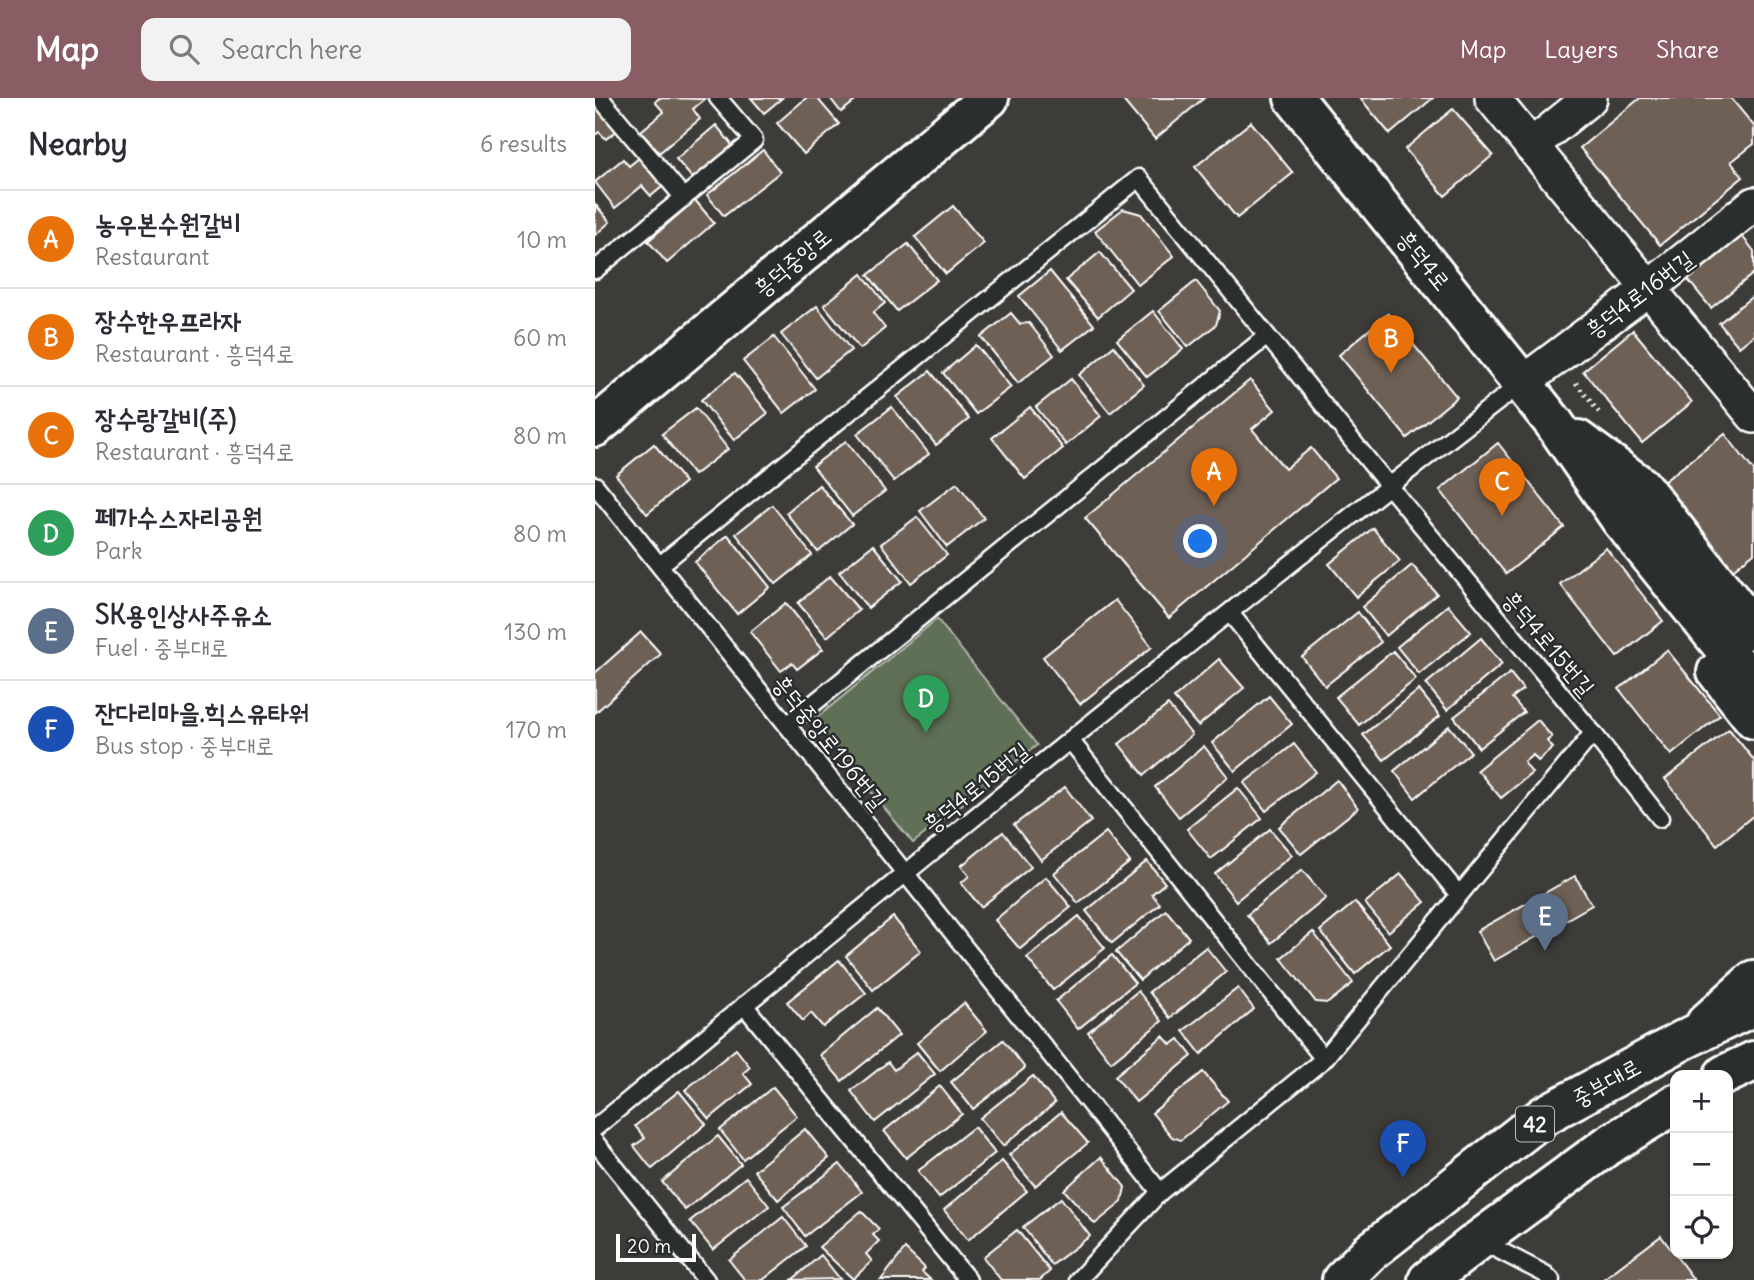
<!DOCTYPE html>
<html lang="en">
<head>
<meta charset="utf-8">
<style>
	:root { --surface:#fff; --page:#f2f2f3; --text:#2b2b33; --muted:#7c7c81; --line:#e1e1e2; --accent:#8a5d65 }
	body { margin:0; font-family:Delius,"Poor Story",sans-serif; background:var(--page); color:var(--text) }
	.controls { position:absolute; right:21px; bottom:21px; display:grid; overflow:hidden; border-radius:14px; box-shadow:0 2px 5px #0004 }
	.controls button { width:63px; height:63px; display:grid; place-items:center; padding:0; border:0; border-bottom:2px solid var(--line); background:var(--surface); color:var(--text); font:35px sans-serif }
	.scale { position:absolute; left:21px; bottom:18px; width:80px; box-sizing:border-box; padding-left:7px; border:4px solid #fff; border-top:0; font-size:19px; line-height:24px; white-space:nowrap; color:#fff; -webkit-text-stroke:5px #2a2d2e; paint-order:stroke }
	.you { position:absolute; left:606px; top:444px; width:24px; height:24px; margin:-18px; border:5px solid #fff; border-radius:50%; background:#1a73e8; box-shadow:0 0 0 10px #1a73e833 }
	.badge { display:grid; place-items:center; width:46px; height:46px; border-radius:50%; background:var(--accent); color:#fff; font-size:23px; font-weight:700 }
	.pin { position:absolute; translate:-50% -58px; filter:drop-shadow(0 2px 4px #0008) }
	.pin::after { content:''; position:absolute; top:37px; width:24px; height:21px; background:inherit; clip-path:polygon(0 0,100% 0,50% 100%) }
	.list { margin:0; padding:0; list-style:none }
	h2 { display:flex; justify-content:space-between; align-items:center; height:91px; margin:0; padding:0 28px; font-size:30px }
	h2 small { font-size:23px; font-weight:400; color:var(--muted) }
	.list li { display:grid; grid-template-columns:46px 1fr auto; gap:21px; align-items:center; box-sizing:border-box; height:98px; padding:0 28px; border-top:2px solid var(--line) }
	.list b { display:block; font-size:26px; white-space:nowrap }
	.list p { margin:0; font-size:23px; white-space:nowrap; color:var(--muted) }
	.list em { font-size:23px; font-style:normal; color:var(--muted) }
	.icon { flex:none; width:38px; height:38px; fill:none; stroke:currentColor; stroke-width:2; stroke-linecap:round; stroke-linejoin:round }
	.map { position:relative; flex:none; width:1159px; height:1182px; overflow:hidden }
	header { display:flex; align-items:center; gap:42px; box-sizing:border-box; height:98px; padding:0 35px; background:var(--accent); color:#fff }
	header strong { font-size:33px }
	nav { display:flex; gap:38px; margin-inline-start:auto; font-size:24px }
	.search { width:490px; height:63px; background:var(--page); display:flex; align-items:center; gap:18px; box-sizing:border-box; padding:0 24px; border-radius:14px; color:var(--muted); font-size:26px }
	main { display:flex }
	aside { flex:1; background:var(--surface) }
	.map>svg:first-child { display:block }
</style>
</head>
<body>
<header>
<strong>Map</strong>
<div class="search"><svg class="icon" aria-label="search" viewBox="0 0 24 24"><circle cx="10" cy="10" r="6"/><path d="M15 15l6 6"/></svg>Search here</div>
<nav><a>Map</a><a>Layers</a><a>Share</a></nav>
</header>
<main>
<aside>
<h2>Nearby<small>6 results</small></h2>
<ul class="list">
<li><span class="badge" style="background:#e8710a">A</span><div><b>농우본수원갈비</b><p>Restaurant</p></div><em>10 m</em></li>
<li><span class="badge" style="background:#e8710a">B</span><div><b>장수한우프라자</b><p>Restaurant · 흥덕4로</p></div><em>60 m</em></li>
<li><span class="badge" style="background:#e8710a">C</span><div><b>장수랑갈비(주)</b><p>Restaurant · 흥덕4로</p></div><em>80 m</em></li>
<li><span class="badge" style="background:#2e9e5b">D</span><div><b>페가수스자리공원</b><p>Park</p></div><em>80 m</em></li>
<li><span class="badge" style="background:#5c6f8a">E</span><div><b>SK용인상사주유소</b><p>Fuel · 중부대로</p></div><em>130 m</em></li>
<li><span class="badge" style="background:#1a4fb4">F</span><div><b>잔다리마을.힉스유타워</b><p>Bus stop · 중부대로</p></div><em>170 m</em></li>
</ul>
</aside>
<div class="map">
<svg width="1159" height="1182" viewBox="0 0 1159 1182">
	<rect width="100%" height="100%" fill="#3e3c39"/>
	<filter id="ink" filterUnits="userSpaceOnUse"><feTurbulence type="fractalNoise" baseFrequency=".0143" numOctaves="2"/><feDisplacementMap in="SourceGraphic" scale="14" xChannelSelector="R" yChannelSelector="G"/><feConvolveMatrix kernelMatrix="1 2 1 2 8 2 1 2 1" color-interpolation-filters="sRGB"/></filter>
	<g filter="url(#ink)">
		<!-- green -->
		<polygon fill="#616f57" stroke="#b0b7ab" stroke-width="2" points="342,521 442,647 318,745 218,623"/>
		<!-- building -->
		<g fill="#6e6054" stroke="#fff" stroke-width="2">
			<polygon points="64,0 110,1 98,11 105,21 64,55 46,33 69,14 60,4"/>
			<polygon points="156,0 187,0 169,15"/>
			<polygon points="211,0 222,0 244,26 209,56 182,25"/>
			<polygon points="235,0 264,0 246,14"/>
			<polygon points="526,0 609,0 560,41"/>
			<polygon points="765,0 838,0 795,36"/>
			<polygon points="1045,0 1136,0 1159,28 1159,46 1136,64 1148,79 1065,147 985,50"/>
			<polygon points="0,4 23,32 11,41 4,34 0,37"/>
			<polygon points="858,11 898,57 850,98 810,51"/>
			<polygon points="656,24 698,75 642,120 600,69"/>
			<polygon points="121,27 138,48 99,82 81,61"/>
			<polygon points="168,52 185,74 129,118 112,97"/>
			<polygon points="44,60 67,89 56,98 47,88 20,110 0,84 28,61 34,68"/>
			<polygon points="100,102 119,125 72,165 53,143"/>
			<polygon points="0,106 15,124 0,137"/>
			<polygon points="358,108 389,145 351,176 320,139"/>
			<polygon points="528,111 546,116 579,158 543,187 500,133"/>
			<polygon points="1147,138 1159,153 1159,175 1116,210 1093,182"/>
			<polygon points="313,146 342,182 302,213 273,177"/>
			<polygon points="505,154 536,191 503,219 471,182"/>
			<polygon points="455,173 499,227 467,252 424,198"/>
			<polygon points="267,176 290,205 278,215 290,230 265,251 229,207"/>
			<polygon points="601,183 625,213 621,227 593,249 564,213"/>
			<polygon points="1159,197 1159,237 1144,249 1124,225"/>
			<polygon points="222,208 256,252 221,280 186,236"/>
			<polygon points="558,213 588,251 552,279 522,242"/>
			<polygon points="416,215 425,226 434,225 459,257 423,285 386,239"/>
			<polygon points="793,216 862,299 812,340 744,257"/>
			<polygon points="1038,232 1097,304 1047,345 988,273"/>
			<polygon points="179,239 220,291 189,315 148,263"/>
			<polygon points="381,247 416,289 381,316 348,275"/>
			<polygon points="519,248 549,287 515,315 484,277"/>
			<polygon points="335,273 374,321 341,347 302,299"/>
			<polygon points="140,275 173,315 139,342 106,302"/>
			<polygon points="476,281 506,318 471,347 441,309"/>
			<polygon points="655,282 680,312 657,331 690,371 716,350 741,380 574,520 490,420"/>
			<polygon points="297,309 334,356 299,383 262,336"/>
			<polygon points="435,309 468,350 430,381 397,340"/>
			<polygon points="101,310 133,351 99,377 67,336"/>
			<polygon points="1130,336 1159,373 1159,455 1135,474 1067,385"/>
			<polygon points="251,343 290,393 257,418 218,368"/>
			<polygon points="903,345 969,429 911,476 845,392"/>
			<polygon points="59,346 90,384 52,416 21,377"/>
			<polygon points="362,385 389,420 352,449 325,413"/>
			<polygon points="224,387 257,426 223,454 191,415"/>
			<polygon points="177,407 217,457 181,486 141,436"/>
			<polygon points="322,419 352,457 316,485 286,446"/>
			<polygon points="778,430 805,463 761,499 734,466"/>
			<polygon points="133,437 175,489 142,516 100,464"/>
			<polygon points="278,447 307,483 273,510 244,474"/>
			<polygon points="1011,450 1068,523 1022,559 965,486"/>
			<polygon points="817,467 842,496 791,538 767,509"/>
			<polygon points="235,478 264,512 232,539 203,505"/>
			<polygon points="520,502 557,549 485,606 448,559"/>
			<polygon points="191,505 228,551 202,571 197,565 186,573 155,534"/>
			<polygon points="853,507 876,534 824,576 802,549"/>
			<polygon points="763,514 786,544 730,588 707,559"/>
			<polygon points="46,534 66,556 0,615 0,575"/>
			<polygon points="886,540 907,566 852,612 831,586"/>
			<polygon points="1072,552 1125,617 1076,657 1024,591"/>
			<polygon points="798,553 821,581 764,627 741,599"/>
			<polygon points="624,561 649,590 603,628 579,600"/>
			<polygon points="915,575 928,591 917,600 929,614 884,650 859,619"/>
			<polygon points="824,592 845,618 789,662 768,637"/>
			<polygon points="674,598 697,626 640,673 617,645"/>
			<polygon points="573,607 597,637 549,677 524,646"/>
			<polygon points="943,622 957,639 952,643 958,650 943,663 938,657 929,664 937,675 906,700 882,672"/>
			<polygon points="854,628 876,654 820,700 799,673"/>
			<polygon points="1134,631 1159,662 1159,717 1122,747 1070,681"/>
			<polygon points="699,646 721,674 671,713 649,685"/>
			<polygon points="609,648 633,679 584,719 560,689"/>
			<polygon points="742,682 763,710 706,756 684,729"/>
			<polygon points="470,689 496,723 446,762 419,727"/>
			<polygon points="643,690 667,720 616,761 592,731"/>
			<polygon points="675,731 697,757 641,803 620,776"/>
			<polygon points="408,734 436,769 386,809 366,785 374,778 366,768"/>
			<polygon points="511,734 535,764 483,805 459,775"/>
			<polygon points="552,763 570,785 557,796 565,806 517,845 491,813"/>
			<polygon points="707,772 731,800 676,845 652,817"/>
			<polygon points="806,776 830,804 793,834 770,805"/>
			<polygon points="980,778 997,807 899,863 882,833"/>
			<polygon points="451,779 476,809 425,851 400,822"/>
			<polygon points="760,804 795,847 760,876 725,833"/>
			<polygon points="571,812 594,840 545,882 521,854"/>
			<polygon points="484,818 510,850 458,892 432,860"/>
			<polygon points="298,819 326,853 278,892 251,858"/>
			<polygon points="718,834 758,885 733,905 721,904 686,860"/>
			<polygon points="611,849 631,874 575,920 554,894"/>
			<polygon points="517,857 540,885 483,931 461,903"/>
			<polygon points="244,862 271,895 228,929 216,915 208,923 192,904"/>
			<polygon points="643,890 659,911 606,956 588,933"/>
			<polygon points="543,893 567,923 516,964 493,934"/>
			<polygon points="369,905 392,933 345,973 322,945"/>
			<polygon points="282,910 304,937 247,983 225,957"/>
			<polygon points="568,938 576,947 584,941 597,958 541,1004 520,978"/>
			<polygon points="408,942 430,970 378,1011 356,984"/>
			<polygon points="141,951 155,969 148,975 157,986 114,1021 90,992"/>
			<polygon points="322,954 340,976 280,1024 256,993 293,964 299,972"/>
			<polygon points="608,974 633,1003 586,1042 577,1039 557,1015"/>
			<polygon points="438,978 460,1005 408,1048 385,1020"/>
			<polygon points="345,988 367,1016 311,1060 289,1033"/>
			<polygon points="178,989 202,1018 148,1061 125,1032"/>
			<polygon points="84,993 111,1026 57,1071 39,1048 50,1040 40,1028"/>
			<polygon points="466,1014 493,1045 440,1088 414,1057"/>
			<polygon points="379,1029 400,1055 344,1100 323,1073"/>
			<polygon points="210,1031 234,1060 183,1102 159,1073"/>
			<polygon points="123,1038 146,1066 90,1112 67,1084"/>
			<polygon points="506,1059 530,1089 527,1104 500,1126 469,1092"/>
			<polygon points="407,1063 432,1093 373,1142 349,1112"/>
			<polygon points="245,1066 267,1094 210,1138 188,1109"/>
			<polygon points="151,1079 174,1108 118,1152 95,1123"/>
			<polygon points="466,1100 495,1138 457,1167 428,1129"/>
			<polygon points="266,1113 284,1131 278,1137 284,1143 271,1156 277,1163 258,1181 224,1149"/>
			<polygon points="188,1119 211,1148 168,1182 150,1182 134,1162"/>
			<polygon points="422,1132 455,1173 445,1182 406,1182 388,1159"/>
			<polygon points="1066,1138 1099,1182 1007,1182"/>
			<polygon points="310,1151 330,1170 327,1174 336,1182 286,1182"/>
			<polygon points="226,1157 245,1181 197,1182"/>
		</g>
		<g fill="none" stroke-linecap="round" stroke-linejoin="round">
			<defs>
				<g id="lane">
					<polyline points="5,0 89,100"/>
					<polyline points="0,172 159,42 123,0"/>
					<polyline points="0,387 565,1094"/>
					<polyline points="65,467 544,80 794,388 998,635"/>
					<polyline points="635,515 864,797"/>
					<polyline points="192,627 672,238"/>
					<polyline points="475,642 729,961"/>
					<polyline points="149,907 373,1182"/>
					<path d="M0 1030C306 778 613 527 927 285"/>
					<polyline points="0,1044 111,1182"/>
					<polyline points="886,1143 950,1176 956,1182"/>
					<polyline points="483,1182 565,1094 729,961 998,635 1065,720"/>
				</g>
				<g id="street">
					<polyline points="897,0 1159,318"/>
					<polyline points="936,48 995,0"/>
					<polyline points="927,285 1054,190 1159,106"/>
				</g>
				<g id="secondary">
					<polyline points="699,0 959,325 1026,422 1159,587"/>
					<polyline points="0,329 394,0"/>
					<polyline points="983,342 1046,388 1159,532"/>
					<polyline points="1122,574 1159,621"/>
					<polyline points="1111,925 1159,882"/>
				</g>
				<g id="primary">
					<polyline points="1129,977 1159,963"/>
					<polyline points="747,1182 774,1155 950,1017 1088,942 1159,908"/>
					<polyline points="833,1182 884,1142 1012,1048 1080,1006"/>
				</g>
			</defs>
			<!-- lane casing -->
			<use href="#lane" stroke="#fff" stroke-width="21"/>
			<!-- street casing -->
			<use href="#street" stroke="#fff" stroke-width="38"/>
			<!-- secondary casing -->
			<use href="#secondary" stroke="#fff" stroke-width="44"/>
			<!-- primary casing -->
			<use href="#primary" stroke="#fff" stroke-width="44"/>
			<!-- path -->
			<polyline stroke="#fff" stroke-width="4.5" stroke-dasharray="2 5" stroke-linecap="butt" points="981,285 1006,317"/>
			<!-- lane -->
			<use href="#lane" stroke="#2a2d2e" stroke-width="16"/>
			<!-- street -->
			<use href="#street" stroke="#2a2d2e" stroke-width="33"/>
			<!-- secondary -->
			<use href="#secondary" stroke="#2a2d2e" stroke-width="38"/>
			<!-- primary -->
			<use href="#primary" stroke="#2a2d2e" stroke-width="38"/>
		</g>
	</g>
	<g text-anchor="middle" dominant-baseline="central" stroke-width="5" stroke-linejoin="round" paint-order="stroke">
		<!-- shield labels -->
		<rect fill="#2a2d2e" stroke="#bfc0c0" stroke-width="2" x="921" y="1008.5" width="38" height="35" rx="5"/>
		<g font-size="21" font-weight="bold" fill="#fff">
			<text x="940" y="1026">42</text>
		</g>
		<!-- street labels -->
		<g font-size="23" fill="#fff" stroke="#2a2d2e">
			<text transform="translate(829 162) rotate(51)">흥덕4로</text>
			<text transform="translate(197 164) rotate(-40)">흥덕중앙로</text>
			<text transform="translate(1044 196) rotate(-37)">흥덕4로16번길</text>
			<text transform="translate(954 545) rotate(50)">흥덕4로15번길</text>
			<text transform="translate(235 644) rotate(51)">흥덕중앙로196번길</text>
			<text transform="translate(381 689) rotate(-39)">흥덕4로15번길</text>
			<text transform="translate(1011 984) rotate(-29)">중부대로</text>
		</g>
	</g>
</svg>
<div class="controls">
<button>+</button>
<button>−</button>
<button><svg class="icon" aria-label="locate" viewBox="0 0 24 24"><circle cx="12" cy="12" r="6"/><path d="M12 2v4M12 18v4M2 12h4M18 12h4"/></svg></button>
</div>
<div class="scale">20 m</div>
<div class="you"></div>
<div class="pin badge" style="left:619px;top:408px;background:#e8710a">A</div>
<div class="pin badge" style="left:796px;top:275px;background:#e8710a">B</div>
<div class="pin badge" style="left:907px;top:418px;background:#e8710a">C</div>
<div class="pin badge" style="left:331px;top:635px;background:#2e9e5b">D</div>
<div class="pin badge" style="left:950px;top:853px;background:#5c6f8a">E</div>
<div class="pin badge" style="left:808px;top:1080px;background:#1a4fb4">F</div>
</div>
</main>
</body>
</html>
